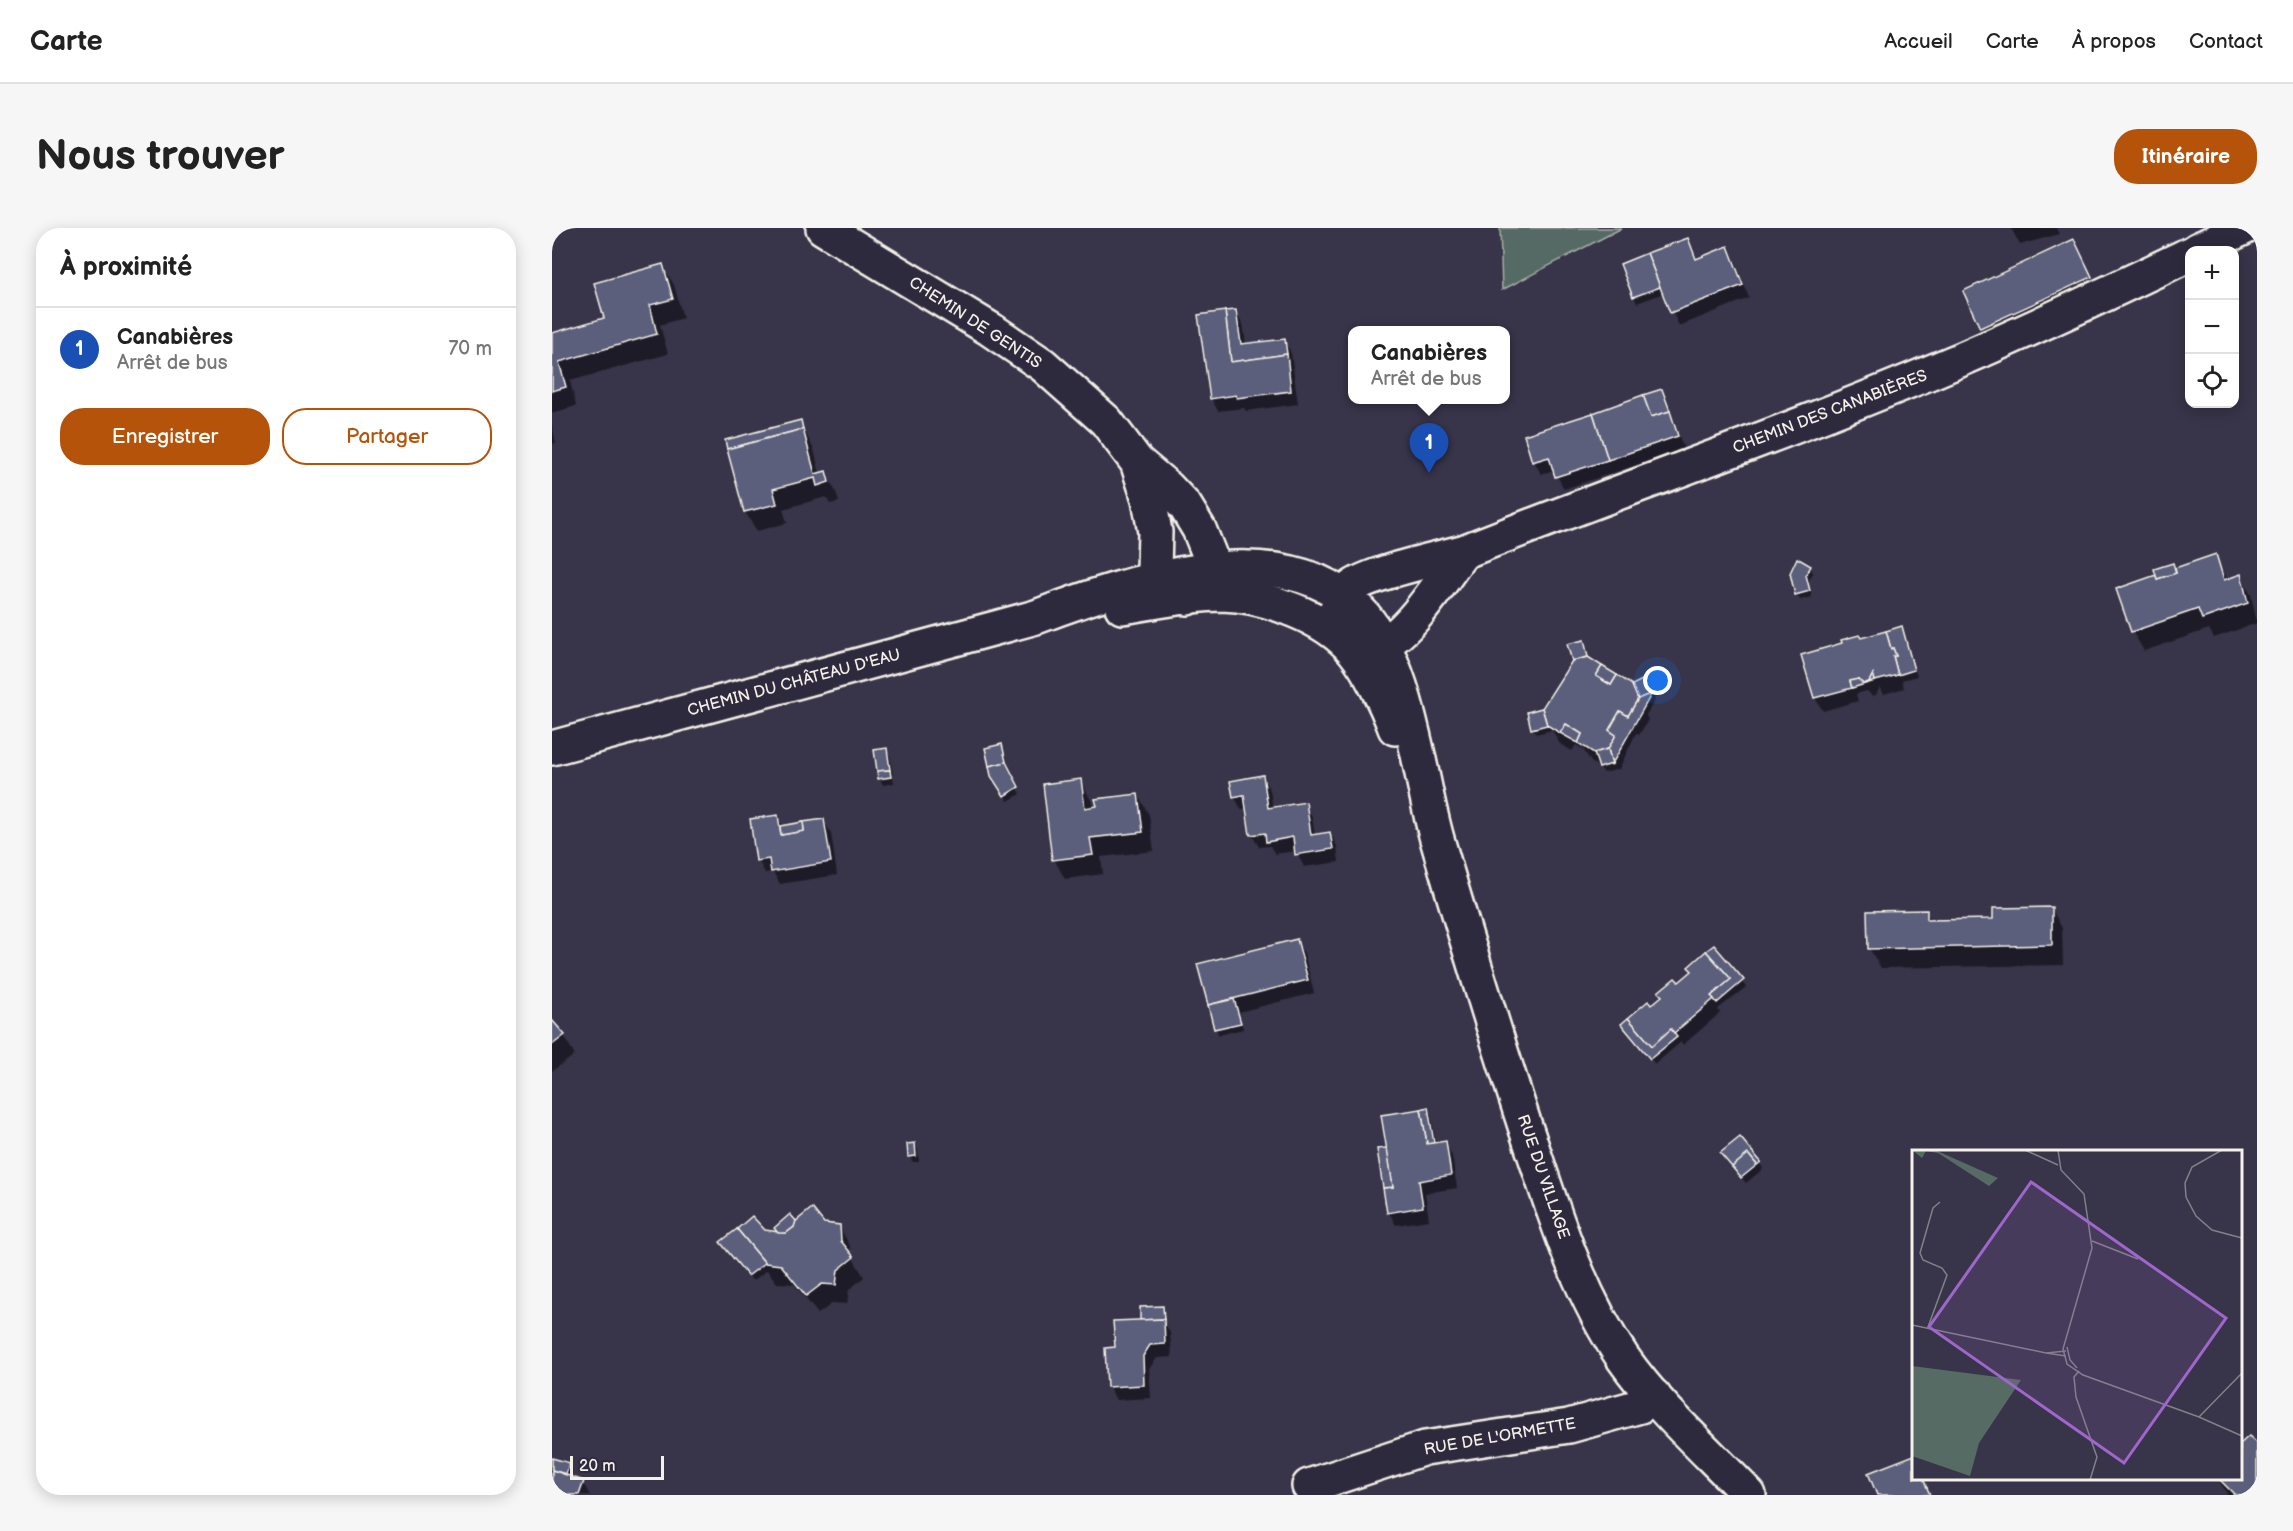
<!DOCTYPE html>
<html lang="fr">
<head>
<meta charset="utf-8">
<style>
	:root { --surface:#fff; --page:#f6f6f6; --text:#222; --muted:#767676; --line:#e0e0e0; --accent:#b45309 }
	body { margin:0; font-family:"Balsamiq Sans",sans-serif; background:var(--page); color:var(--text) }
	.controls { position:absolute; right:18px; top:18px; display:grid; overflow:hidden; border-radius:12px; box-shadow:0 3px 15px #0003 }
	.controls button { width:54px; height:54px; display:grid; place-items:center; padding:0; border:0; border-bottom:2px solid var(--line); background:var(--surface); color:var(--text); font:30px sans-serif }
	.scale { position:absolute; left:18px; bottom:15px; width:94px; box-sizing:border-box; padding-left:6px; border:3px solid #f4f1e8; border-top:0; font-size:16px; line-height:21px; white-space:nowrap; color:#f4f1e8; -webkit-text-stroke:4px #2f2a3d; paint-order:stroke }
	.you { position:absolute; left:1106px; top:453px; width:21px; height:21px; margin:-15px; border:4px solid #fff; border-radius:50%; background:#1a73e8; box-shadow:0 0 0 9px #1a73e833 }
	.badge { display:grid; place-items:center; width:39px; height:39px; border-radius:50%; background:var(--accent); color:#fff; font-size:20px; font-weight:700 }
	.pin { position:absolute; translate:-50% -50px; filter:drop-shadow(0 2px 3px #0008) }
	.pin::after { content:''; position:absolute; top:32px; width:21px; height:18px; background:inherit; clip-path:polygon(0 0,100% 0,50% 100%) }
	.popup { position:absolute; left:796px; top:98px; width:162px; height:78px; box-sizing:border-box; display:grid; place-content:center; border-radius:12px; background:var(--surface); filter:drop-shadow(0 2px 4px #0005); font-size:20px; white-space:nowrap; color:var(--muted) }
	.popup b { font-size:22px; color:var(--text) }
	.popup::after { content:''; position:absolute; left:50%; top:100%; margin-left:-12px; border:12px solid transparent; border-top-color:var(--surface) }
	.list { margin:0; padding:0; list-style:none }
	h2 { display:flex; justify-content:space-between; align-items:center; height:78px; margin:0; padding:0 24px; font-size:26px }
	h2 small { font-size:20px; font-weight:400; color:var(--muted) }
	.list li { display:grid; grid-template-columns:39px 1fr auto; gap:18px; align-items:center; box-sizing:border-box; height:84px; padding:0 24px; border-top:2px solid var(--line) }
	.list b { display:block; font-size:22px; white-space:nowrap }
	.list p { margin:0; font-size:20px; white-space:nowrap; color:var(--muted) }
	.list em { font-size:20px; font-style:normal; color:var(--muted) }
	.actions { display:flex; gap:12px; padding:18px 24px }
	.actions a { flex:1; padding:14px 0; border:2px solid var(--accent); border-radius:24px; text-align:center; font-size:21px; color:var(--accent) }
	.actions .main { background:var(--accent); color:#fff }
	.icon { flex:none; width:33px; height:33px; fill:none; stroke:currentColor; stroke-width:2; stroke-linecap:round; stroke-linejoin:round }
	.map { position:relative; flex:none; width:1705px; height:1267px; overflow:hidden; border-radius:24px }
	header { display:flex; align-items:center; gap:36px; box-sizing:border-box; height:84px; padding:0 30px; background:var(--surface); border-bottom:2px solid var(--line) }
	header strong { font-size:28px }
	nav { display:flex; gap:33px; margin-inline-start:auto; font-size:21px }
	.intro { display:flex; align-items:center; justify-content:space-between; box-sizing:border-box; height:144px; padding:0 36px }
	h1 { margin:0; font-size:42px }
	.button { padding:15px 27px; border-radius:24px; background:var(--accent); color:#fff; font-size:21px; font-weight:700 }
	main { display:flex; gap:36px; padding:0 36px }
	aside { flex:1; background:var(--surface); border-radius:24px; box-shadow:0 3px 15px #0003 }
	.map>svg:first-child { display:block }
</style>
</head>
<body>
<header>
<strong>Carte</strong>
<nav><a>Accueil</a><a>Carte</a><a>À propos</a><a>Contact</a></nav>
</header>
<div class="intro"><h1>Nous trouver</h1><a class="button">Itinéraire</a></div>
<main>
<aside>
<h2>À proximité<small></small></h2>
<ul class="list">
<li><span class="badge" style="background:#1a4fb4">1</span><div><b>Canabières</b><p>Arrêt de bus</p></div><em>70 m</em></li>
</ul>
<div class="actions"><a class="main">Enregistrer</a><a>Partager</a></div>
</aside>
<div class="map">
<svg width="1705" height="1267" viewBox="0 0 1705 1267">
	<rect width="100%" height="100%" fill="#383449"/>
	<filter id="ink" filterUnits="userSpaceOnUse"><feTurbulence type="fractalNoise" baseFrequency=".0167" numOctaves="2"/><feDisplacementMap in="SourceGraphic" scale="12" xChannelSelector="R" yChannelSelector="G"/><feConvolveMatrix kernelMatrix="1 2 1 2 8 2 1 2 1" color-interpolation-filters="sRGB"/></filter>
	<g filter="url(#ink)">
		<!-- green -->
		<polygon fill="#576b65" stroke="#a6aea6" stroke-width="1.5" points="948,0 1070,0 950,62"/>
		<!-- shadow -->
		<g fill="#0007">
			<polygon points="1459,0 1504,0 1507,6 1468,17"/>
			<polygon points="1135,11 1145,32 1176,20 1183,33 1197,70 1127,98 1112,65 1085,75 1082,69 1098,32"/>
			<polygon points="1521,13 1550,68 1441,119 1413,64"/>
			<polygon points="110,37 122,57 131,90 108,97 116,126 18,153 24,178 0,185 0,106 54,91"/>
			<polygon points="683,83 691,96 694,117 732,112 739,125 746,176 694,183 692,180 666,183 659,170"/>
			<polygon points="1120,191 1132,221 1012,261 1002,242 989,246 982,233"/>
			<polygon points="248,194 262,222 268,246 273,244 284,264 287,274 278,276 274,269 231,281 235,295 205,303 193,284 175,213"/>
			<polygon points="0,197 4,215 0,216"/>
			<polygon points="1663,328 1676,352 1688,348 1699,367 1705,395 1662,410 1657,401 1592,423 1580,403 1607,355 1621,337 1623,341"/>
			<polygon points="1258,339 1261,345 1256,354 1260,369 1248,372 1245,366"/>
			<polygon points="1349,400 1365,448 1350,452 1352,460 1332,466 1328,459 1324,467 1320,468 1315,463 1304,466 1306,473 1271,483 1263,470 1251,428"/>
			<polygon points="1031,413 1038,432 1080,458 1097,458 1103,472 1094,487 1096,492 1087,507 1084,505 1067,541 1052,545 1049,541 1039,534 1031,521 1024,517 1020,523 1008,516 1000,502 984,506 981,500"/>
			<polygon points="450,518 457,542 469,566 456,573 441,547"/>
			<polygon points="334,522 338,528 342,555 331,557 328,551 324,523"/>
			<polygon points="710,549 718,562 721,581 753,576 760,589 763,608 778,605 785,618 787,634 752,639 744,623 723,626 718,618 707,619 700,607 696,580 689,581 682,568"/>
			<polygon points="528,552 539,572 541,580 586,567 597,587 602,623 549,629 551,646 513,651 502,631"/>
			<polygon points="225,588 231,599 271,592 279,605 285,647 228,656 221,644 213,645 206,632"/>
			<polygon points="1499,680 1510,700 1511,737 1329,740 1317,720 1374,684 1380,693 1443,692"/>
			<polygon points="744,713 752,725 762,765 687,784 691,801 667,807 664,801 647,737"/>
			<polygon points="1161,719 1194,759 1166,781 1168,785 1131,817 1129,814 1103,836 1074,802 1111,769 1108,764 1127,757 1141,745 1138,739"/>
			<polygon points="0,794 12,808 23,827 0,843"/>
			<polygon points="875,881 879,887 884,916 893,915 900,928 905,960 873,965 877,992 844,997 837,984 836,921"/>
			<polygon points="362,916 366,922 367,934 361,934 357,928"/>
			<polygon points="1174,931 1208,935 1211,941 1194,955"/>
			<polygon points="243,996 287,998 298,1018 299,1027 312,1049 297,1062 295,1076 281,1075 266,1086 242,1056 225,1055 215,1042 201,1053 174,1020 212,1004 228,1007"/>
			<polygon points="611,1080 614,1092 609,1083 607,1085 618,1105 620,1129 605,1130 597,1141 599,1170 564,1172 557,1159 564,1121 590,1093"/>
			<polygon points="1705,1217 1705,1267 1676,1267 1665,1250 1688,1250"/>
			<polygon points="0,1231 17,1237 20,1243 18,1249 30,1254 38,1267 0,1267"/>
		</g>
		<!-- building -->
		<g fill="#5b5e7b" stroke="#f4f1e8" stroke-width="1.5">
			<polygon points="1136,10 1144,31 1176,18 1191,57 1118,85 1095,25"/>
			<polygon points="1522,11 1540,49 1428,100 1411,63"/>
			<polygon points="1095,25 1108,59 1081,69 1068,36"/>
			<polygon points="111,36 121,71 98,77 105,106 7,134 14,159 0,163 0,105 52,90 42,55"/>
			<polygon points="684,82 689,116 733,111 735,126 679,134 673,83"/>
			<polygon points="673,83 679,134 735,126 739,163 685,170 684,167 658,171 646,87"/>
			<polygon points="1110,161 1118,183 1099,189 1091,167"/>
			<polygon points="1091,167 1099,189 1118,183 1126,208 1056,232 1041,185"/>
			<polygon points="1041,185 1056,232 1003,249 997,229 980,234 972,207"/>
			<polygon points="249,192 251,201 175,221 173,212"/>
			<polygon points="251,201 263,246 274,243 277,254 265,258 263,250 221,261 225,276 192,284 175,221"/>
			<polygon points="1664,326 1672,352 1689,346 1696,375 1650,391 1646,381 1579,404 1564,361 1604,347 1605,351 1624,345 1623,340"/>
			<polygon points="1245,330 1259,338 1254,347 1258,363 1243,367 1238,345"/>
			<polygon points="1621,335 1624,345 1605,351 1602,341"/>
			<polygon points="1350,398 1362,442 1346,447 1341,428 1344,428 1341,420 1339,421 1334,403"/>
			<polygon points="1334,403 1339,421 1341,420 1344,428 1341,428 1346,447 1323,453 1321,446 1317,454 1311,456 1306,451 1298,453 1300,460 1262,470 1249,427 1290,415 1289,412 1307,407 1309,410"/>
			<polygon points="1032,412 1036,429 1020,433 1015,416"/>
			<polygon points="1036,429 1050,438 1044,448 1059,457 1065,447 1080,457 1086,471 1076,488 1068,483 1057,502 1064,507 1056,521 1042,525 1026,515 1030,506 1014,496 1008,505 995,497 990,480 1020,433"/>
			<polygon points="1050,438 1065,447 1059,457 1044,448"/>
			<polygon points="1321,446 1323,453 1300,460 1298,453 1306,451 1311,456 1317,454"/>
			<polygon points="1094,450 1100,465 1086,471 1080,457"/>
			<polygon points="1100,465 1060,536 1056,521 1064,507 1057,502 1068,483 1076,488 1086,471"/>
			<polygon points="990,480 995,497 979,501 975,484"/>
			<polygon points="1014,496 1030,506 1026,515 1008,505"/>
			<polygon points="450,516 454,534 437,538 433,520"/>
			<polygon points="335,520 338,542 325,543 322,522"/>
			<polygon points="1056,521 1060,536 1047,540 1042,525"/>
			<polygon points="454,534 467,559 452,568 439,548 437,538"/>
			<polygon points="338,542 339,549 326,551 325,543"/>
			<polygon points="711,547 716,580 754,574 759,607 778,604 781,621 743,627 741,609 714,614 713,605 698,607 692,567 681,569 678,553"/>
			<polygon points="529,551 533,580 545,578 543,571 586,566 591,604 538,610 541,627 500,632 491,556"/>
			<polygon points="226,587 229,607 252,603 251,594 272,591 279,634 219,644 217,631 204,633 198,591"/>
			<polygon points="251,594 252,603 229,607 228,598"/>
			<polygon points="1500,679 1500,717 1316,721 1315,683 1375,682 1375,692 1441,691 1441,680"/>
			<polygon points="745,711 756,752 656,777 645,736"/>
			<polygon points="1162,717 1192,752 1165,775 1159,768 1179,751 1154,723"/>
			<polygon points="1154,723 1179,751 1159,768 1162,771 1122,805 1119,801 1100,818 1076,790 1096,773 1099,777 1110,768 1106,764 1123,750 1127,754 1140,743 1136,739"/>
			<polygon points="682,771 689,795 662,801 656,777"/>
			<polygon points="1076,790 1100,818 1119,801 1125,809 1098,831 1069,796"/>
			<polygon points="0,792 13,807 0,817"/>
			<polygon points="876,879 882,915 875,916 869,881"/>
			<polygon points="869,881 875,916 894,913 899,947 867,953 871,979 835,985 831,960 841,959 829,887"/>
			<polygon points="1188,909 1209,934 1205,937 1196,926 1180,939 1168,925"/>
			<polygon points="363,915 364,928 356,929 355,916"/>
			<polygon points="835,920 841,959 831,960 825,921"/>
			<polygon points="1196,926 1205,937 1189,950 1180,939"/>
			<polygon points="260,980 272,995 288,997 289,1013 302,1029 286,1042 284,1057 270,1056 254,1068 229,1037 213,1035 185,1001 200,988 213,1002 234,1005 242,999 243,994"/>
			<polygon points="238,986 244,993 242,999 234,1005 226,1005 222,1000"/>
			<polygon points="185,1001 213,1035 196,1048 168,1014"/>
			<polygon points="611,1078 612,1091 588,1092 588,1079"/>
			<polygon points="612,1091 613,1116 598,1117 591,1128 592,1157 555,1159 553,1120 563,1119 561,1093"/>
			<polygon points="1697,1208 1705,1215 1705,1267 1683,1267 1666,1250 1688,1250 1688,1216"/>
			<polygon points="1362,1227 1362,1250 1371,1250 1378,1267 1325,1267 1316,1245"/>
			<polygon points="0,1230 18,1235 14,1246 0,1242"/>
			<polygon points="0,1242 32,1253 27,1267 0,1267"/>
		</g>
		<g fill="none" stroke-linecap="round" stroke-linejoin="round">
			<defs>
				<g id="minor">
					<polyline points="271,0 438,101 491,137 554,193 585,234 616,260 633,278 647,301 657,326 656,342 635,370 605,351 602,342 603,304 597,271 585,234"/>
					<polyline points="1645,22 1692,0"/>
					<path d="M911 324C1073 260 1238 204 1398 136 1479 102 1558 64 1638 26"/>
					<path d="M780 397C783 384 789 369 799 360 815 346 888 330 911 324 891 350 860 402 831 416 823 420 812 421 804 423"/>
					<polyline points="757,1258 873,1220 1017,1198 1088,1178 1102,1168"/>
				</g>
				<g id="tertiary">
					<path d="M570 379C602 374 637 366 670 366 713 367 774 389 802 423 817 441 835 478 843 500"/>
					<path d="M0 520 484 389C573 355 728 302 806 381 857 432 866 544 885 611 913 707 942 803 973 898 1000 978 1023 1059 1071 1130 1106 1180 1155 1223 1197 1267"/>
				</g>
			</defs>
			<!-- minor casing -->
			<use href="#minor" stroke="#f4f1e8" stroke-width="38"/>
			<!-- tertiary casing -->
			<use href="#tertiary" stroke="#f4f1e8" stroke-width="38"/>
			<!-- minor -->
			<use href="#minor" stroke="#2f2a3d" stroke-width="33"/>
			<!-- tertiary -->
			<use href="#tertiary" stroke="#2f2a3d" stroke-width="33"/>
		</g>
	</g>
	<g text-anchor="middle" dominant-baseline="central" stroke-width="4.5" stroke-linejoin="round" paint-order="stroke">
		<!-- street labels -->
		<g font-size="16" fill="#f4f1e8" stroke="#2f2a3d">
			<text transform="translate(423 95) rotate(33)">CHEMIN DE GENTIS</text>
			<text transform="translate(1278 184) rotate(-21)">CHEMIN DES CANABIÈRES</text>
			<text transform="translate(242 455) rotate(-15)">CHEMIN DU CHÂTEAU D'EAU</text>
			<text transform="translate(991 949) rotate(71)">RUE DU VILLAGE</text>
			<text transform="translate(948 1209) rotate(-10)">RUE DE L'ORMETTE</text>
		</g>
	</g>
	<!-- overview -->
	<g transform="translate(1360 922)">
		<rect width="330" height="330" fill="#383449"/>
		<path d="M0 0H23L86 28 77 36 26 3 14 1 10 8ZM0 216 109 230 67 293 58 326 0 306Z" fill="#576b65"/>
		<path fill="none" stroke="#838089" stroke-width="1.5" d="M113 0 146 15M146 0 149 20 172 44 180 98 151 199 155 214 171 225 287 267 330 286M310 0 280 17 273 33 274 47 284 66 300 80 330 88M180 91 226 109M0 175 134 203M16 177 35 125 30 118 11 110 8 103 21 58 28 52M155 197 158 210 165 218M154 206 134 203 154 201M167 221 162 227 164 247 185 307 178 330M287 267 330 223"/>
		<path fill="#9f67cb" fill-opacity="0.15" stroke="#9f67cb" stroke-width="3" d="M119 32 314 168 212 313 17 177Z"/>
		<rect width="330" height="330" fill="none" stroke="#f4f1e8" stroke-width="3"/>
	</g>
</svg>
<div class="controls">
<button>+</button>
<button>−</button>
<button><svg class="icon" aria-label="locate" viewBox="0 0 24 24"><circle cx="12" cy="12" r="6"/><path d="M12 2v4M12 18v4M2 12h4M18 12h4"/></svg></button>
</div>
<div class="scale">20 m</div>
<div class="you"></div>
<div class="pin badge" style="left:877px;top:245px;background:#1a4fb4">1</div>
<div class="popup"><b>Canabières</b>Arrêt de bus</div>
</div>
</main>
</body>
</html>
